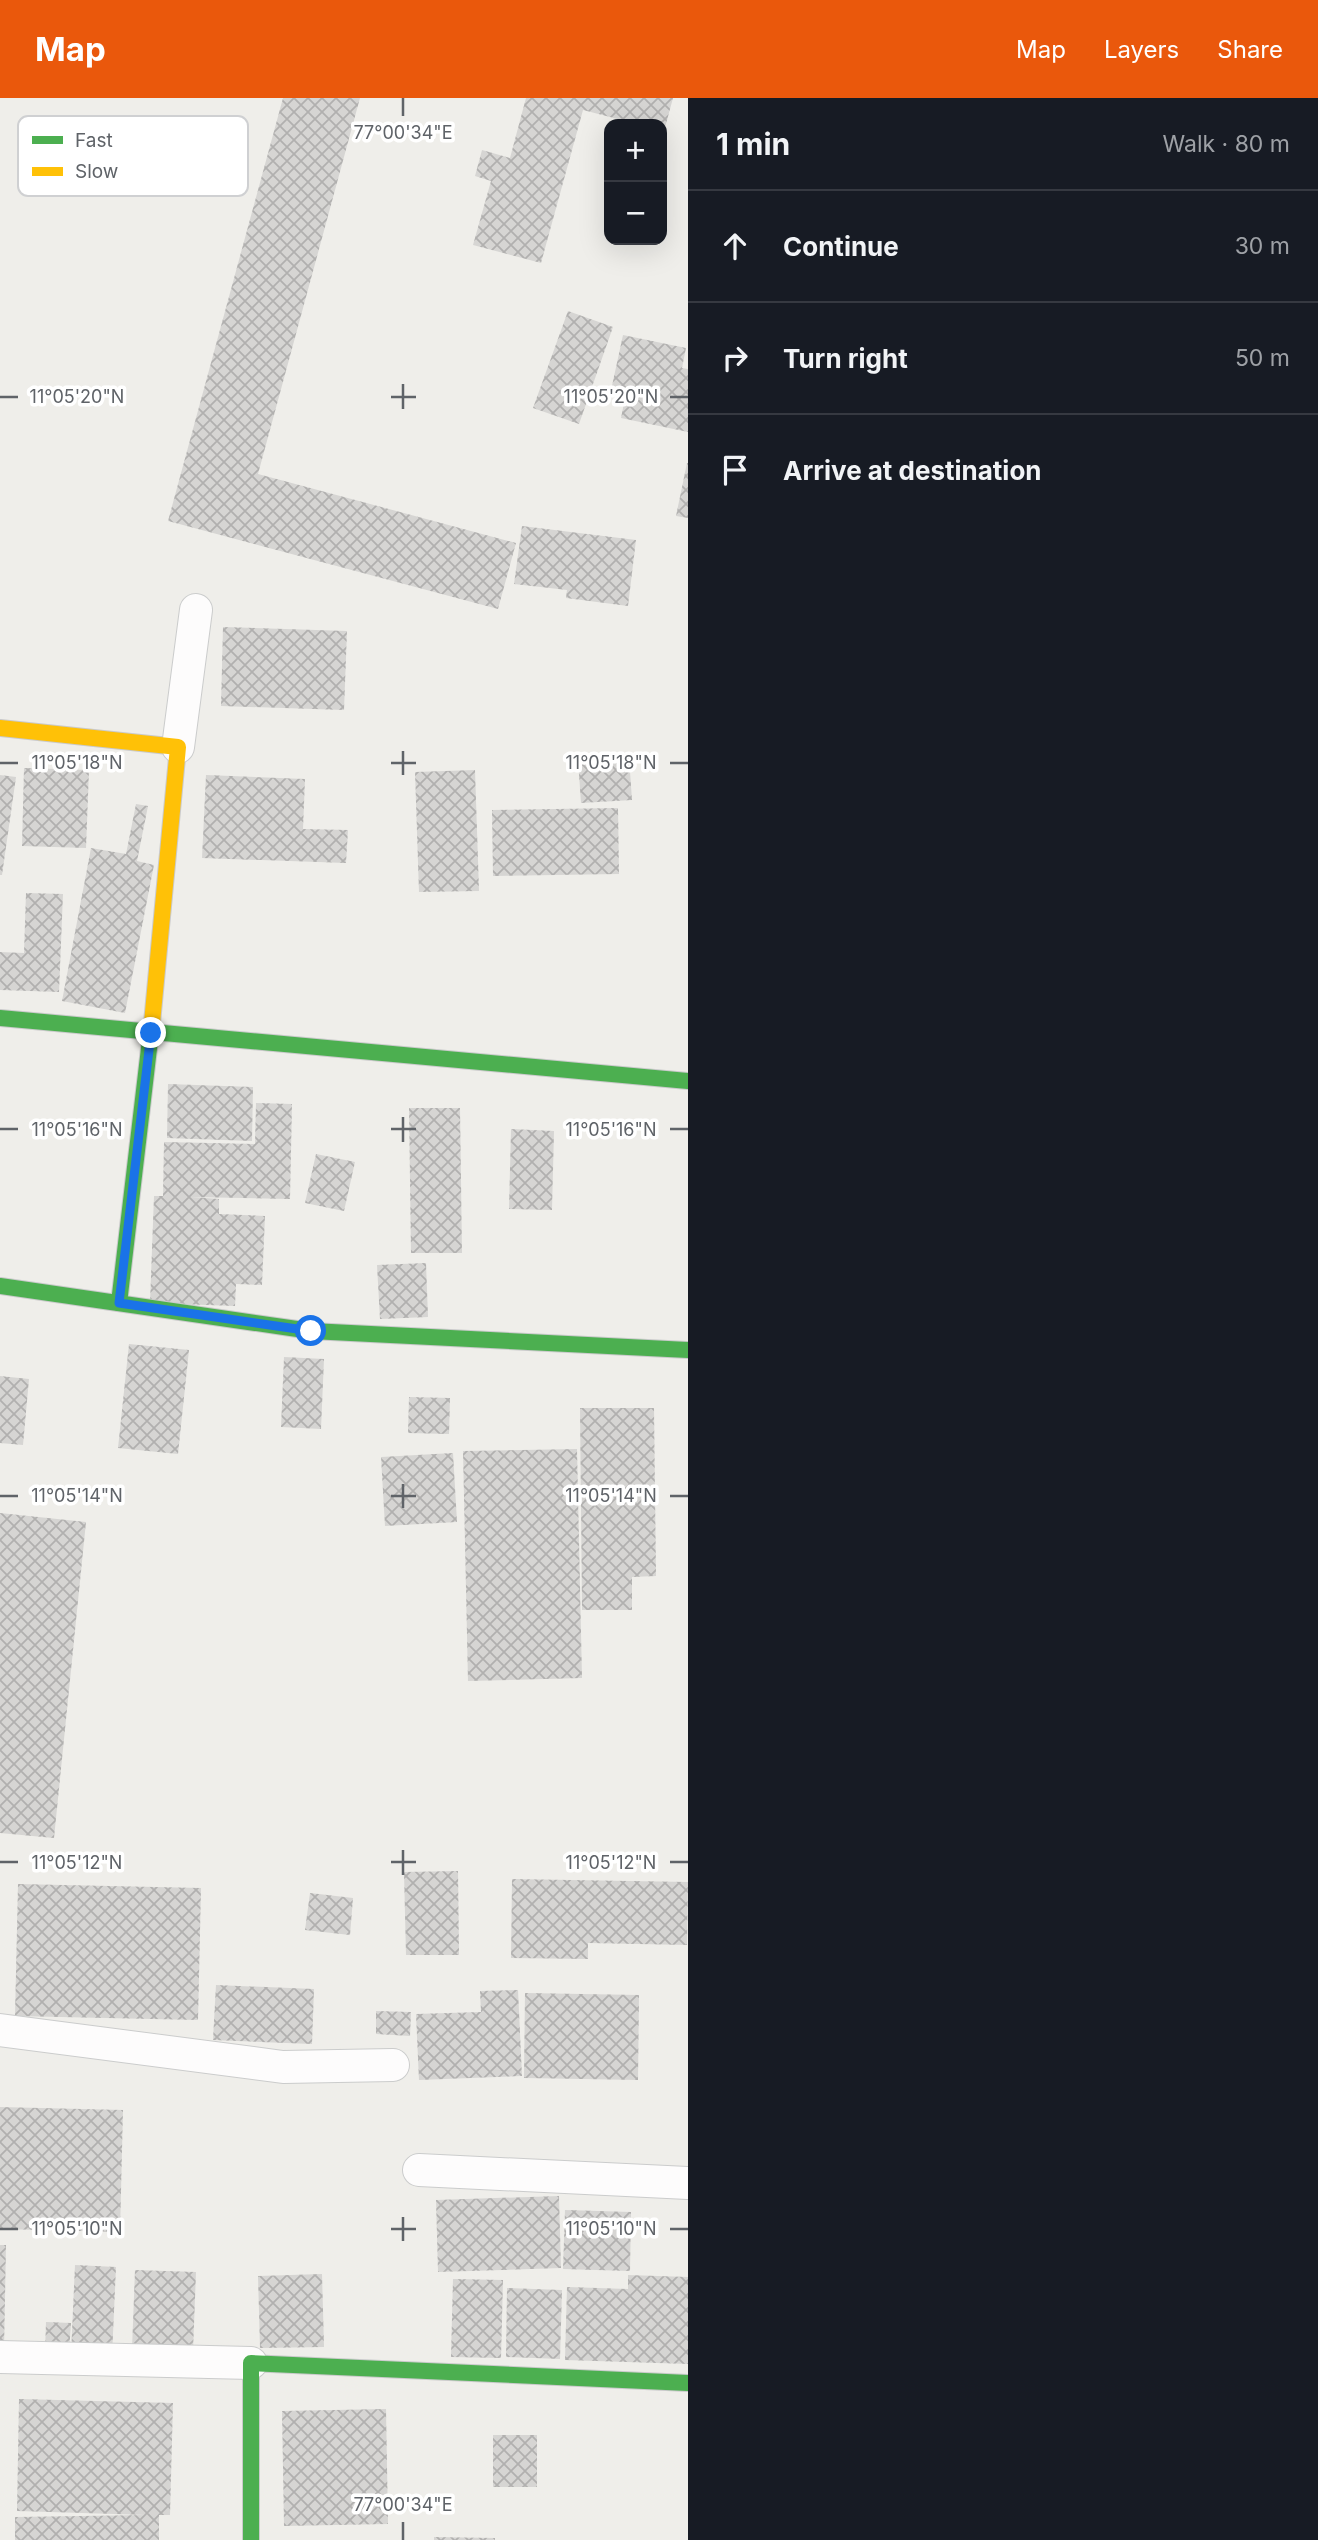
<!DOCTYPE html>
<html lang="en">
<head>
<meta charset="utf-8">
<style>
	:root { --surface:#171b24; --page:#242831; --text:#f1f3f6; --muted:#9ea1a6; --line:#363941; --accent:#ea580c }
	body { margin:0; font-family:Inter,sans-serif; background:var(--page); color:var(--text) }
	.controls { position:absolute; right:21px; top:21px; display:grid; overflow:hidden; border-radius:14px; box-shadow:0 7px 28px #0002 }
	.controls button { width:63px; height:63px; display:grid; place-items:center; padding:0; border:0; border-bottom:2px solid var(--line); background:var(--surface); color:var(--text); font:35px sans-serif }
	.stop { position:absolute; width:21px; height:21px; margin:-16px; border:5px solid #1a73e8; border-radius:50%; background:#fff }
	.stop.end { background:#1a73e8; border-color:#fff; box-shadow:0 2px 7px #0008 }
	.list { margin:0; padding:0; list-style:none }
	h2 { display:flex; justify-content:space-between; align-items:center; height:91px; margin:0; padding:0 28px; font-size:30px }
	h2 small { font-size:23px; font-weight:400; color:var(--muted) }
	.list li { display:grid; grid-template-columns:46px 1fr auto; gap:21px; align-items:center; box-sizing:border-box; height:112px; padding:0 28px; border-top:2px solid var(--line) }
	.list b { display:block; font-size:26px; white-space:nowrap }
	.list em { font-size:23px; font-style:normal; color:var(--muted) }
	.icon { flex:none; width:38px; height:38px; fill:none; stroke:currentColor; stroke-width:2; stroke-linecap:round; stroke-linejoin:round }
	.map { position:relative; flex:none; width:688px; height:2442px; overflow:hidden }
	header { display:flex; align-items:center; gap:42px; box-sizing:border-box; height:98px; padding:0 35px; background:var(--accent); color:#fff }
	header strong { font-size:33px }
	nav { display:flex; gap:38px; margin-inline-start:auto; font-size:24px }
	main { display:flex }
	aside { flex:1; background:var(--surface) }
	.map>svg:first-child { display:block }
</style>
</head>
<body>
<header>
<strong>Map</strong>
<nav><a>Map</a><a>Layers</a><a>Share</a></nav>
</header>
<main>
<div class="map">
<svg width="688" height="2442" viewBox="0 0 688 2442">
	<defs>
		<pattern id="building-cross-hatch" width="8" height="8" patternUnits="userSpaceOnUse" patternTransform="scale(1.75)"><rect width="8" height="8" fill="#d6d5d3"/><path d="M0 0l8 8M0 8l8-8" fill="none" stroke="#b1b0af"/></pattern>
	</defs>
	<rect width="100%" height="100%" fill="#efeeea"/>
	<!-- building -->
	<g fill="url(#building-cross-hatch)">
		<polygon points="283,0 360,0 258,376 516,445 498,511 168,423"/>
		<polygon points="526,0 673,0 663,37 662,26 637,26 583,12 541,165 473,147 491,83 475,78 482,52 510,60"/>
		<polygon points="568,213 613,229 579,326 533,310"/>
		<polygon points="623,237 686,250 682,270 688,271 688,334 621,320 625,300 610,297"/>
		<polygon points="687,365 688,365 688,420 676,418"/>
		<polygon points="522,428 636,442 628,508 566,500 567,492 514,486"/>
		<polygon points="223,529 347,533 344,612 221,608"/>
		<polygon points="629,659 632,702 581,705 578,662"/>
		<polygon points="24,670 89,672 86,750 22,748"/>
		<polygon points="475,672 479,793 419,794 415,674"/>
		<polygon points="0,677 16,679 2,777 0,777"/>
		<polygon points="206,677 305,681 303,731 348,732 346,765 202,760"/>
		<polygon points="136,706 148,708 137,763 154,767 125,915 62,903 91,750 126,756"/>
		<polygon points="618,710 619,776 493,778 492,712"/>
		<polygon points="26,795 63,796 59,894 0,892 0,854 24,855"/>
		<polygon points="168,986 253,989 252,1043 167,1040"/>
		<polygon points="256,1005 292,1006 290,1101 191,1099 219,1101 219,1116 265,1118 262,1187 236,1186 235,1208 150,1205 154,1098 163,1098 164,1044 255,1046"/>
		<polygon points="409,1010 460,1010 462,1155 411,1155"/>
		<polygon points="511,1031 554,1033 552,1112 509,1111"/>
		<polygon points="316,1056 355,1064 344,1113 305,1105"/>
		<polygon points="426,1165 428,1219 380,1221 377,1167"/>
		<polygon points="129,1246 189,1252 178,1356 118,1350"/>
		<polygon points="284,1259 324,1261 321,1331 281,1329"/>
		<polygon points="0,1278 29,1281 23,1347 0,1345"/>
		<polygon points="409,1299 450,1300 449,1336 408,1335"/>
		<polygon points="580,1310 654,1310 656,1478 632,1479 632,1512 582,1512"/>
		<polygon points="577,1351 582,1580 468,1583 463,1353"/>
		<polygon points="453,1355 457,1424 385,1428 381,1359"/>
		<polygon points="0,1415 86,1424 54,1740 0,1735"/>
		<polygon points="458,1773 459,1857 406,1857 404,1774"/>
		<polygon points="512,1781 688,1784 687,1847 588,1845 588,1861 511,1860"/>
		<polygon points="18,1786 201,1790 198,1922 15,1918"/>
		<polygon points="310,1795 353,1800 350,1837 305,1832"/>
		<polygon points="216,1887 314,1891 312,1946 213,1942"/>
		<polygon points="518,1892 522,1978 419,1982 416,1916 481,1914 480,1893"/>
		<polygon points="525,1895 639,1897 638,1982 524,1980"/>
		<polygon points="376,1913 411,1914 410,1938 376,1936"/>
		<polygon points="0,2009 123,2012 120,2134 0,2131"/>
		<polygon points="559,2098 561,2170 438,2174 436,2102"/>
		<polygon points="565,2112 631,2114 630,2173 563,2171"/>
		<polygon points="0,2147 6,2147 4,2252 0,2252"/>
		<polygon points="75,2167 116,2169 112,2258 71,2256"/>
		<polygon points="135,2172 196,2174 193,2253 132,2251"/>
		<polygon points="322,2176 324,2249 260,2250 258,2178"/>
		<polygon points="628,2177 688,2179 688,2266 565,2262 567,2189 628,2191"/>
		<polygon points="453,2181 503,2182 501,2260 451,2259"/>
		<polygon points="507,2190 562,2192 560,2261 506,2259"/>
		<polygon points="46,2224 71,2225 69,2255 45,2254"/>
		<polygon points="19,2301 173,2305 170,2417 159,2417 159,2442 15,2442 15,2419 147,2417 17,2413"/>
		<polygon points="386,2311 388,2426 284,2428 282,2313"/>
		<rect x="493" y="2337" width="44" height="52"/>
		<polygon points="434,2439 495,2440 495,2442 434,2442"/>
	</g>
	<g fill="none" stroke-linecap="round" stroke-linejoin="round">
		<defs>
			<g id="street">
				<polyline points="178,649 196,512"/>
				<polyline points="0,1932 283,1969 393,1967"/>
				<polyline points="419,2072 688,2085"/>
				<polyline points="0,2259 251,2265"/>
			</g>
			<g id="fast">
				<polyline points="0,920 688,983"/>
				<polyline points="0,1188 311,1233 688,1252"/>
				<polyline points="119,1205 152,925"/>
				<polyline points="251,2442 251,2265 688,2285"/>
			</g>
			<polyline id="slow" points="0,630 178,649 152,925"/>
		</defs>
		<!-- street casing -->
		<use href="#street" stroke="#cbcccc" stroke-width="34"/>
		<!-- fast casing -->
		<use href="#fast" stroke="#cacacb" stroke-width="18"/>
		<!-- slow casing -->
		<use href="#slow" stroke="#cacacb" stroke-width="18"/>
		<!-- street -->
		<use href="#street" stroke="#fdfcfc" stroke-width="32"/>
		<!-- fast -->
		<use href="#fast" stroke="#4caf50" stroke-width="16"/>
		<!-- slow -->
		<use href="#slow" stroke="#ffc107" stroke-width="16"/>
	</g>
	<g fill="none" stroke-linecap="round" stroke-linejoin="round">
		<!-- route -->
		<polyline stroke="#1a73e8" stroke-width="9" points="151,935 119,1205 311,1233"/>
	</g>
	<!-- ticks -->
	<path fill="none" stroke="#5f6368" stroke-width="2.5" d="M403 0V18M403 286V311M0 299H18M391 299H416M670 299H688M403 653V677M0 665H18M391 665H416M670 665H688M403 1019V1044M0 1031H18M391 1031H416M670 1031H688M403 1386V1410M0 1398H18M391 1398H416M670 1398H688M403 1752V1777M0 1764H18M391 1764H416M670 1764H688M403 2119V2143M0 2131H18M391 2131H416M670 2131H688M403 2424V2442"/>
	<!-- legend -->
	<rect x="18" y="18" width="230" height="80" rx="10" fill="#fff" stroke="#cfd0d2" stroke-width="2"/>
	<rect x="32" y="38" width="31" height="8" fill="#4caf50"/>
	<rect x="32" y="69" width="31" height="9" fill="#ffc107"/>
	<g font-size="19" fill="#5f6368">
		<text x="75" y="49">Fast</text>
		<text x="75" y="80">Slow</text>
	</g>
	<g font-size="18" text-anchor="middle" fill="#5f6368" stroke="#fff" stroke-width="7" stroke-linejoin="round" paint-order="stroke">
		<text x="403" y="41">77°00'34"E</text>
		<text x="77" y="305">11°05'20"N</text>
		<text x="611" y="305">11°05'20"N</text>
		<text x="77" y="671">11°05'18"N</text>
		<text x="611" y="671">11°05'18"N</text>
		<text x="77" y="1038">11°05'16"N</text>
		<text x="611" y="1038">11°05'16"N</text>
		<text x="77" y="1404">11°05'14"N</text>
		<text x="611" y="1404">11°05'14"N</text>
		<text x="77" y="1771">11°05'12"N</text>
		<text x="611" y="1771">11°05'12"N</text>
		<text x="77" y="2137">11°05'10"N</text>
		<text x="611" y="2137">11°05'10"N</text>
		<text x="403" y="2413">77°00'34"E</text>
	</g>
</svg>
<div class="controls">
<button>+</button>
<button>−</button>
</div>
<div class="stop" style="left:311px;top:1233px"></div>
<div class="stop end" style="left:151px;top:935px"></div>
</div>
<aside>
<h2>1 min<small>Walk · 80 m</small></h2>
<ul class="list">
<li><svg class="icon" aria-label="ahead" viewBox="0 0 24 24"><path d="M12 20V5M6 11l6-6 6 6"/></svg><div><b>Continue</b></div><em>30 m</em></li>
<li><svg class="icon" aria-label="right" viewBox="0 0 24 24"><path d="M7 20v-9h11M14 6l5 5-5 5"/></svg><div><b>Turn right</b></div><em>50 m</em></li>
<li><svg class="icon" aria-label="arrive" viewBox="0 0 24 24"><path d="M6 21V4h12l-3 4 3 4H6"/></svg><div><b>Arrive at destination</b></div></li>
</ul>
</aside>
</main>
</body>
</html>
